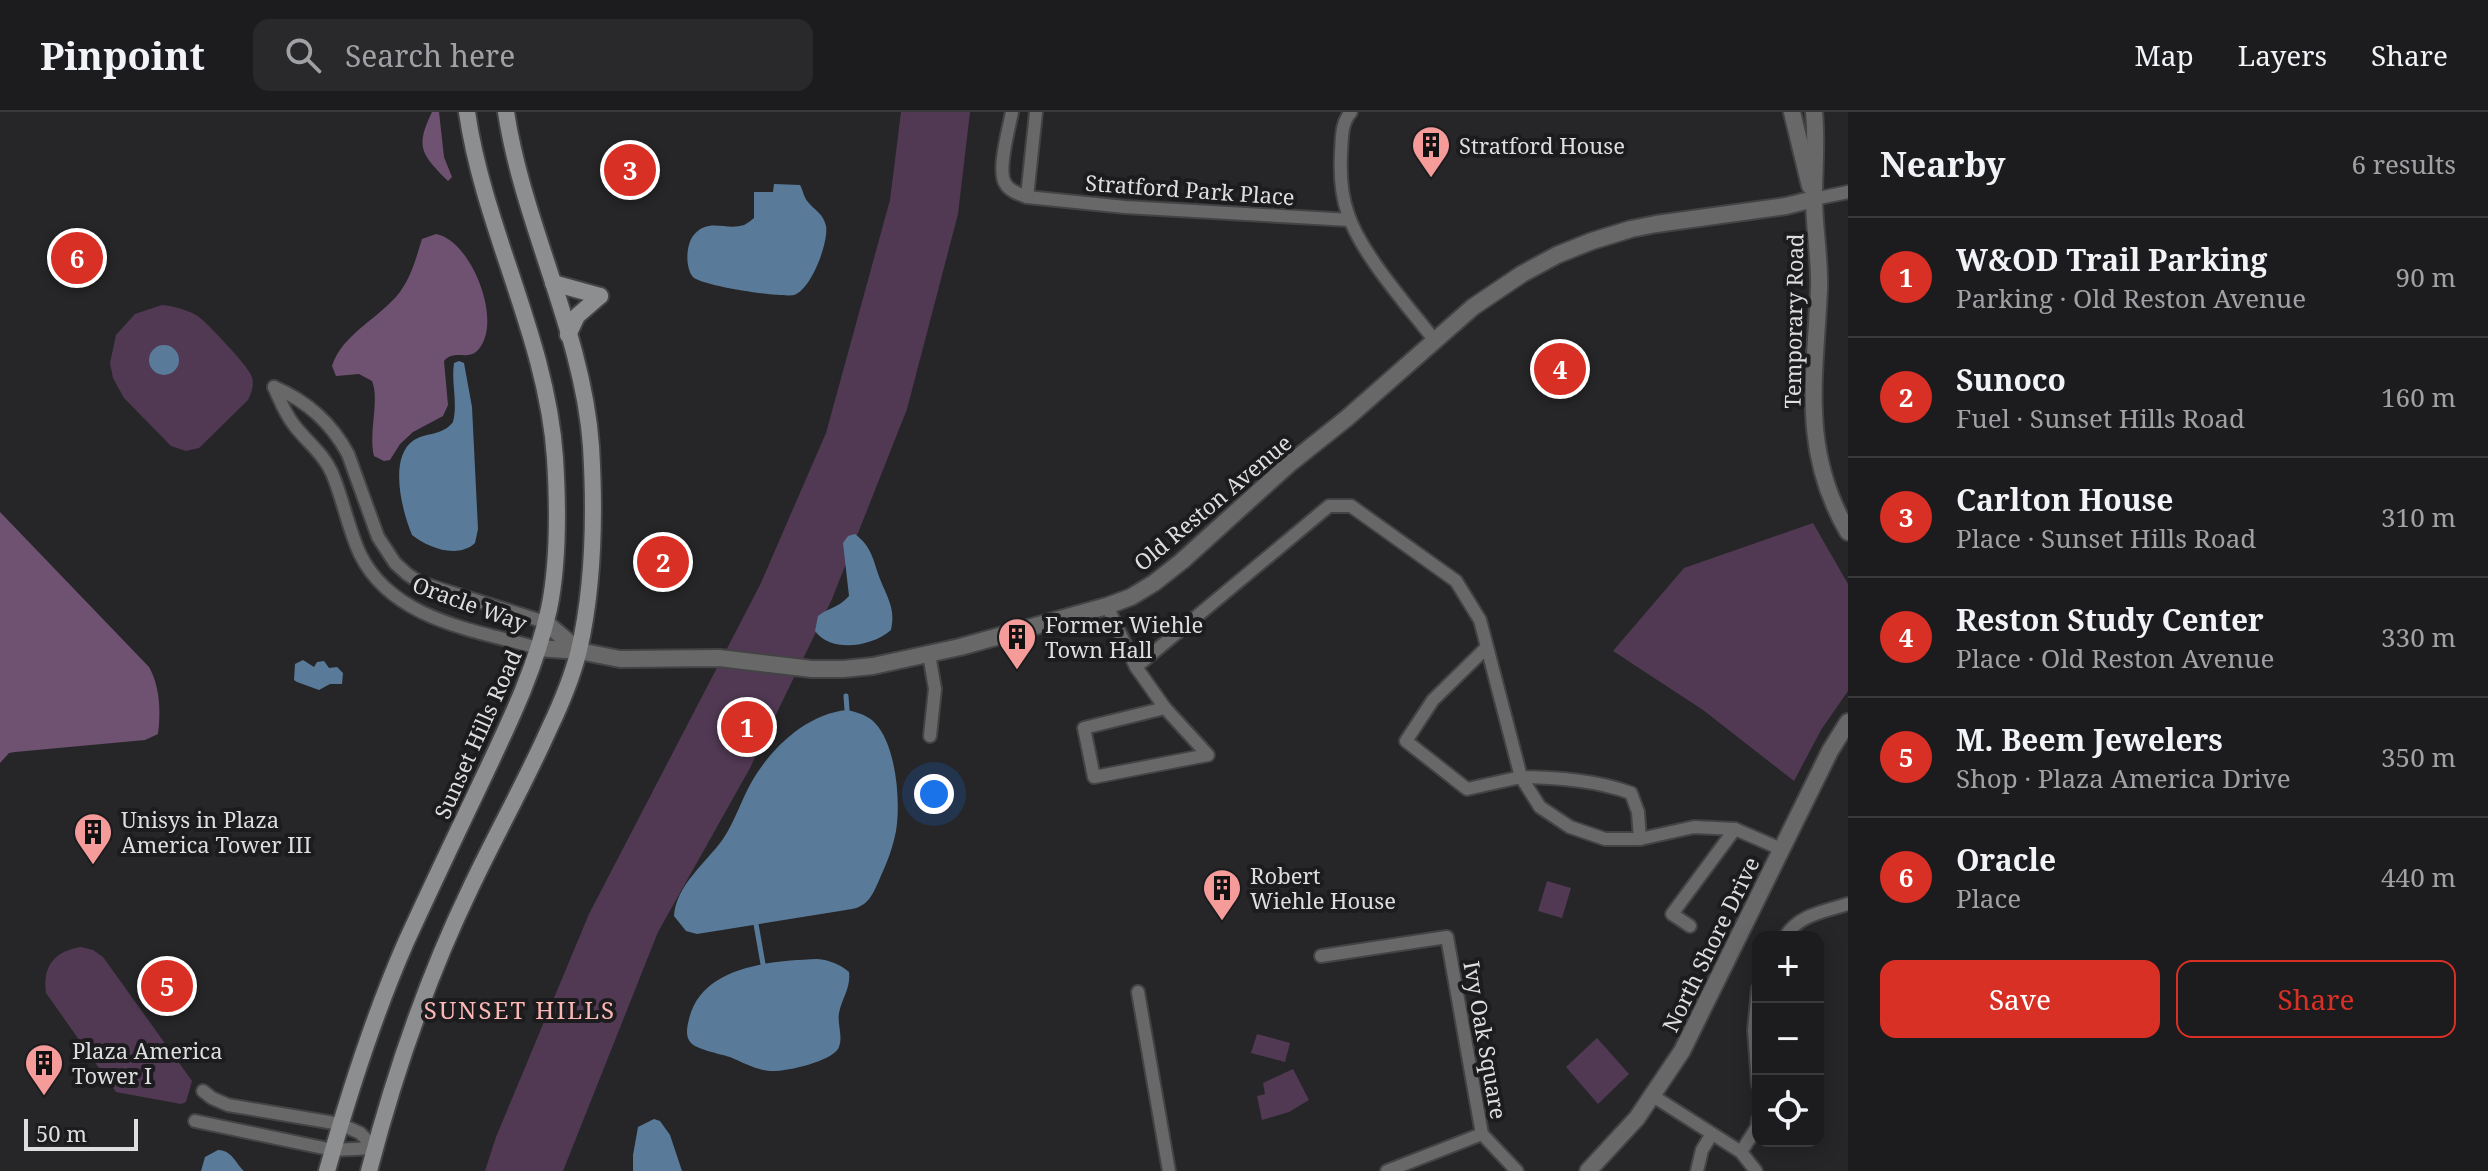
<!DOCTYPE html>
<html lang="en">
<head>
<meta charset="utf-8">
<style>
	:root { --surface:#1c1c1e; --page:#29292b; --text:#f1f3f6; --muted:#a0a1a4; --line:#3a3a3c; --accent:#d93025 }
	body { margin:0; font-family:"Noto Serif",serif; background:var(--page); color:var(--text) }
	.controls { position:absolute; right:24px; bottom:24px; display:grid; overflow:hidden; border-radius:16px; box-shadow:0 4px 20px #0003 }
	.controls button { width:72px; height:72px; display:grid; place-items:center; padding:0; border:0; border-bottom:2px solid var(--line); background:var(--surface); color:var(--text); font:40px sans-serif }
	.scale { position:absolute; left:24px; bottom:20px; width:114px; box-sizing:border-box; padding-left:8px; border:4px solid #dedee0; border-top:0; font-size:22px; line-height:28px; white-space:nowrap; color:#dedee0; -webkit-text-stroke:6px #1c1c1f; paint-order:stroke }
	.you { position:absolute; left:934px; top:682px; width:28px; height:28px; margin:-20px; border:6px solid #fff; border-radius:50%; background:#1a73e8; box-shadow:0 0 0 12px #1a73e833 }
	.badge { display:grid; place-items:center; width:52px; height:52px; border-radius:50%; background:var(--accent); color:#fff; font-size:26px; font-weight:700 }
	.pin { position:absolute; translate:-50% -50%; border:4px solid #fff; box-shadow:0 2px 8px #0006 }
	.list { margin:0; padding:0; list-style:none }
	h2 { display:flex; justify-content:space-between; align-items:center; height:104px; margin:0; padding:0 32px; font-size:34px }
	h2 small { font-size:26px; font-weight:400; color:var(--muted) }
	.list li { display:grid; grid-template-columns:52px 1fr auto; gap:24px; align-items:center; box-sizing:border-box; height:120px; padding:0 32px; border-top:2px solid var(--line) }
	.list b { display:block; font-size:30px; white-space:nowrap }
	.list p { margin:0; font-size:26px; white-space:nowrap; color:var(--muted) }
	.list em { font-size:26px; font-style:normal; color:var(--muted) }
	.actions { display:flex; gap:16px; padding:24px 32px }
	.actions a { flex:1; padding:18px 0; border:2px solid var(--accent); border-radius:16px; text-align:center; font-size:28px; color:var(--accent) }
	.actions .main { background:var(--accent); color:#fff }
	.icon { flex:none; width:44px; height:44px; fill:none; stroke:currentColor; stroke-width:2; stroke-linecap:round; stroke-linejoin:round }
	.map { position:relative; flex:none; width:1848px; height:1059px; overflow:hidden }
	header { display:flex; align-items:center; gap:48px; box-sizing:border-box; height:112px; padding:0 40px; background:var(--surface); border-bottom:2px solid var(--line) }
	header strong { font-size:38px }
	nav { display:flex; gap:44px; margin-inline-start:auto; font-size:28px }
	.search { width:560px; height:72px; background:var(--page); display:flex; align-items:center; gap:20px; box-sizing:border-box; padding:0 28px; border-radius:16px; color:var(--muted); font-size:30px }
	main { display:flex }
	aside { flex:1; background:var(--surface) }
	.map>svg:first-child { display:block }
</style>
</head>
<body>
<header>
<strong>Pinpoint</strong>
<div class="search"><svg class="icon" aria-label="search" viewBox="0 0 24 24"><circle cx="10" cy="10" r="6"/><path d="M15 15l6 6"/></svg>Search here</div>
<nav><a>Map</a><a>Layers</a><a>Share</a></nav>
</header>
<main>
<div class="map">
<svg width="1848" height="1059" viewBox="0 0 1848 1059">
	<rect width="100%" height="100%" fill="#262628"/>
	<!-- green -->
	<g fill="#513953">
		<polygon points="901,0 970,0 958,102 907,297 832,487 750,656 658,820 563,1059 485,1059 496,1025 589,802 760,473 826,321 890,88"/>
		<path d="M162 193C173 194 189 198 199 205 208 212 247 253 251 263 255 271 252 280 248 288L199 336 186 339 171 334 124 286 113 266 110 251 116 223 135 202Z"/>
		<polygon points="1813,411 1848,472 1848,579 1821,618 1794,669 1703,598 1613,539 1684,456"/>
		<polygon points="1547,769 1571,776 1562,806 1538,799"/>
		<path d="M81 835 93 838 103 845 192 969 186 990 181 992 116 980 46 881C42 854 55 839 81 835Z"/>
		<polygon points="1257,922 1290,931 1285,950 1251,941"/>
		<polygon points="1597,926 1629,962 1598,992 1566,955"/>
		<polygon points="1293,957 1309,988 1289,1000 1262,1008 1257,984 1265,982 1263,971"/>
	</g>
	<!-- forest -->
	<g fill="#6f5272">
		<path d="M432 0H439L444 45 452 65 448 69C421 42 415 35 432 0Z"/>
		<path d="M436 122C471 128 504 210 478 238 468 249 454 237 444 249L448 293 443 304 413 320 400 332 390 348 384 349 374 344C368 320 380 289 372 269L359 262 336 264 332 254C342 222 380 206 400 180 412 163 416 146 422 127Z"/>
		<path d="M0 400 149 555C160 574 161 601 158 622L145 628 15 640 9 641 0 651Z"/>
	</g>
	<!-- water -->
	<g fill="#597b99">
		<path d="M774 72 800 73C803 78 804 86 808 90 815 99 823 101 826 114 829 130 811 178 794 183 782 186 702 174 693 165 685 156 686 133 693 124 708 105 725 119 744 113 745 113 753 107 754 106V80H773Z"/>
		<circle cx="164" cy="248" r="15"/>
		<path d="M459 249 464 251 472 295 478 417 475 431C458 447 428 436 412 423 402 399 388 345 414 328 428 320 442 324 453 310 458 290 451 271 454 251Z"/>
		<path d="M855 422C872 435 873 448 880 467 887 485 896 497 891 518 872 535 831 541 815 519L818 504C830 495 838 496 849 484L843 431 848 424Z"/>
		<polygon points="303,548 314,555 317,550 324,549 329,556 337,555 343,561 342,572 330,572 319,578 297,570 294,568 295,552"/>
		<path d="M847 598C856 600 868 603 875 611 896 633 901 689 896 719 893 735 887 751 880 766 876 775 872 786 864 792 858 796 853 797 846 798L697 822 686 819 674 804C676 773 706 751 723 727 735 709 741 689 751 671 770 637 806 602 847 598Z"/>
		<path d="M817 847C829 848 840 852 849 860 851 876 842 886 839 901 837 913 844 926 838 937 829 950 786 960 770 959 756 958 742 950 730 945 720 942 696 937 691 931 685 925 687 915 689 907 702 853 772 849 817 847Z"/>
		<polygon points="654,1007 660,1009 670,1023 682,1059 633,1059 633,1043 638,1015"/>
		<path d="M218 1038C233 1039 235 1051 244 1059H201L205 1045Z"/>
	</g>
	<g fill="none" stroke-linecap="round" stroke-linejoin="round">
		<!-- stream -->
		<g stroke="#597b99" stroke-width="5">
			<polyline points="846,584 847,598"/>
			<polyline points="756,812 763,852"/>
		</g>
		<defs>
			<g id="minor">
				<path d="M1012 0C1009 16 997 58 1005 71 1009 79 1019 82 1027 85L1125 95 1350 108"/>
				<path d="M1351 0C1341 11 1342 26 1341 41 1340 60 1341 83 1348 102 1361 142 1408 194 1435 229"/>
				<polyline points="1027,85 1036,0"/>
				<polyline points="1814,87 1848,80"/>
				<path d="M274 275C280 288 285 302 294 313 307 330 323 341 332 361 343 387 348 416 360 442 392 508 475 518 538 536"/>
				<path d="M274 275C307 289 331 310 348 342L378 425 395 451 407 462 419 470 440 477 545 510"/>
				<polyline points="1107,494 1136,555"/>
				<polyline points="1486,536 1433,588 1406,629 1467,677 1521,665 1540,695 1570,715 1605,727 1640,727"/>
				<polyline points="929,542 935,577 930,624"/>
				<path d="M1165 596 1136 555 1329 394H1351L1456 469 1480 508 1521 665C1559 666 1595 668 1631 681L1638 700 1640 727 1694 715 1735 717 1781 737"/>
				<polygon points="1165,596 1208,643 1094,665 1084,616"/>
				<polyline points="1690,814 1672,802 1735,717"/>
				<path d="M1785 825C1798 803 1825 799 1848 792"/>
				<polyline points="1321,844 1447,825 1482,1022 1517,1059"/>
				<polyline points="1758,877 1754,918 1758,972"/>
				<polyline points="1138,880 1169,1059"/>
				<polyline points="203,979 212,986 228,993 340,1012 360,1021 375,1036"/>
				<polyline points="1653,984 1741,1040 1756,1059"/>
				<polyline points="195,1009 333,1038 375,1036"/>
				<polyline points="1741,1040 1757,1015 1758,1008"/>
				<polyline points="1387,1059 1482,1022"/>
				<polyline points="1697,1059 1702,1038 1712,1022"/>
			</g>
			<g id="tertiary">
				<polyline points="1792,0 1810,74"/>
				<path d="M1814 0C1817 29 1814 56 1814 85 1814 116 1820 146 1819 177 1815 266 1800 338 1848 420"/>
				<polyline points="545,510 579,539"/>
				<polyline points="538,536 579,539 620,547 719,546 812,557 843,557 873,554 960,535 1107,494 1131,485 1154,471 1182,449 1288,353 1347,306 1473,195 1522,162 1557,143 1592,129 1631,117 1656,112 1786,94 1814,87"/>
				<polyline points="1588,1059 1637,1006 1682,939 1830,639 1848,610"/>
			</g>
			<g id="secondary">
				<polyline points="553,171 600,184"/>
				<polyline points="568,223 577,204 600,184"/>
				<path d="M327 1059C349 981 373 905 406 830 432 773 459 717 486 660 511 607 536 555 549 497 559 449 558 394 555 346 547 226 484 118 467 0"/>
				<path d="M369 1059C394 963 428 864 471 775 496 722 525 671 549 617 561 592 572 566 579 538 594 473 595 401 591 334 583 221 523 112 506 0"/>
			</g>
		</defs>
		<!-- minor casing -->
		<use href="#minor" stroke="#434345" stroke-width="16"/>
		<!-- tertiary casing -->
		<use href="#tertiary" stroke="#434345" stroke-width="20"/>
		<!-- secondary casing -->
		<use href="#secondary" stroke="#434345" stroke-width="20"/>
		<!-- minor -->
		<use href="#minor" stroke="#686869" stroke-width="12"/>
		<!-- tertiary -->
		<use href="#tertiary" stroke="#686869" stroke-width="16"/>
		<!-- secondary -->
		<use href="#secondary" stroke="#8d8e90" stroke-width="16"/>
	</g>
	<!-- icons -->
	<defs>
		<symbol id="building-pin" viewBox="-11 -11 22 30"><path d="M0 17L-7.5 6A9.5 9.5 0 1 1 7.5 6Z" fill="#f59b99" stroke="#1c1c1f"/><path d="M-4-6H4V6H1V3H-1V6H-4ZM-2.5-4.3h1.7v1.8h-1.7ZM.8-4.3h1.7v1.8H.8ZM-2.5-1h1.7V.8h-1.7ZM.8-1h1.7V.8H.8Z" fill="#111"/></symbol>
	</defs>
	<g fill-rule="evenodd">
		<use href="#building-pin" x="1409" y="11" width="44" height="60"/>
		<use href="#building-pin" x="995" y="503" width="44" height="60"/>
		<use href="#building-pin" x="71" y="698" width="44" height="60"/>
		<use href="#building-pin" x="1200" y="754" width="44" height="60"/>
		<use href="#building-pin" x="22" y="929" width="44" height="60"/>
	</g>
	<g text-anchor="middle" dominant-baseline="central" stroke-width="8" stroke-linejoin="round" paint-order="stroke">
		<!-- poi labels -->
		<g font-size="22" fill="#dedee0" stroke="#1c1c1f" text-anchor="start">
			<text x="1459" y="33">Stratford House</text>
			<text x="1045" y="512">Former Wiehle<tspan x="1045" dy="25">Town Hall</tspan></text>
			<text x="121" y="707">Unisys in Plaza<tspan x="121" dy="25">America Tower III</tspan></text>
			<text x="1250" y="763">Robert<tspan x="1250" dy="25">Wiehle House</tspan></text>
			<text x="72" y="938">Plaza America<tspan x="72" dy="25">Tower I</tspan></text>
		</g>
		<!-- street labels -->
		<g font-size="22" fill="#dedee0" stroke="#1c1c1f">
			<text transform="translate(1190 77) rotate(4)">Stratford Park Place</text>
			<text transform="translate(1793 209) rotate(-89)">Temporary Road</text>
			<text transform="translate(1212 390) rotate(-40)">Old Reston Avenue</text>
			<text transform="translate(470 491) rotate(20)">Oracle Way</text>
			<text transform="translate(477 622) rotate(-66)">Sunset Hills Road</text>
			<text transform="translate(1710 832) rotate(-64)">North Shore Drive</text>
			<text transform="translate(1486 928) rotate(80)">Ivy Oak Square</text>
		</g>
		<!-- neighbourhood labels -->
		<g font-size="24" letter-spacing="2" fill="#fbb7b4" stroke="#1c1c1f">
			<text x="520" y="897">SUNSET HILLS</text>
		</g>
	</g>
</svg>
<div class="controls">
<button>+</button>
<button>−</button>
<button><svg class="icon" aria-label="locate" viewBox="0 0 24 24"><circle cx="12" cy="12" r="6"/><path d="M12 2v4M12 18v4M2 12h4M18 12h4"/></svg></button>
</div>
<div class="scale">50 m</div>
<div class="you"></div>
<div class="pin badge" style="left:747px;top:615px">1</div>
<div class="pin badge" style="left:663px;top:450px">2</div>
<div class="pin badge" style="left:630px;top:58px">3</div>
<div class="pin badge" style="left:1560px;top:257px">4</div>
<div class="pin badge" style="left:167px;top:874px">5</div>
<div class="pin badge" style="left:77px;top:146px">6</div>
</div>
<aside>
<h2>Nearby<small>6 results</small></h2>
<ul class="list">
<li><span class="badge">1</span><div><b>W&amp;OD Trail Parking</b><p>Parking · Old Reston Avenue</p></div><em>90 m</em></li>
<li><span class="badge">2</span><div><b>Sunoco</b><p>Fuel · Sunset Hills Road</p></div><em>160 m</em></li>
<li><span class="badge">3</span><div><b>Carlton House</b><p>Place · Sunset Hills Road</p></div><em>310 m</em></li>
<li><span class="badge">4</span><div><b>Reston Study Center</b><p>Place · Old Reston Avenue</p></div><em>330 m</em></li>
<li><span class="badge">5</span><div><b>M. Beem Jewelers</b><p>Shop · Plaza America Drive</p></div><em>350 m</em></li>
<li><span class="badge">6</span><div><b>Oracle</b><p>Place</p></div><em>440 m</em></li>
</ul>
<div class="actions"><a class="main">Save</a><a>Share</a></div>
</aside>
</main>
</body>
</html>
